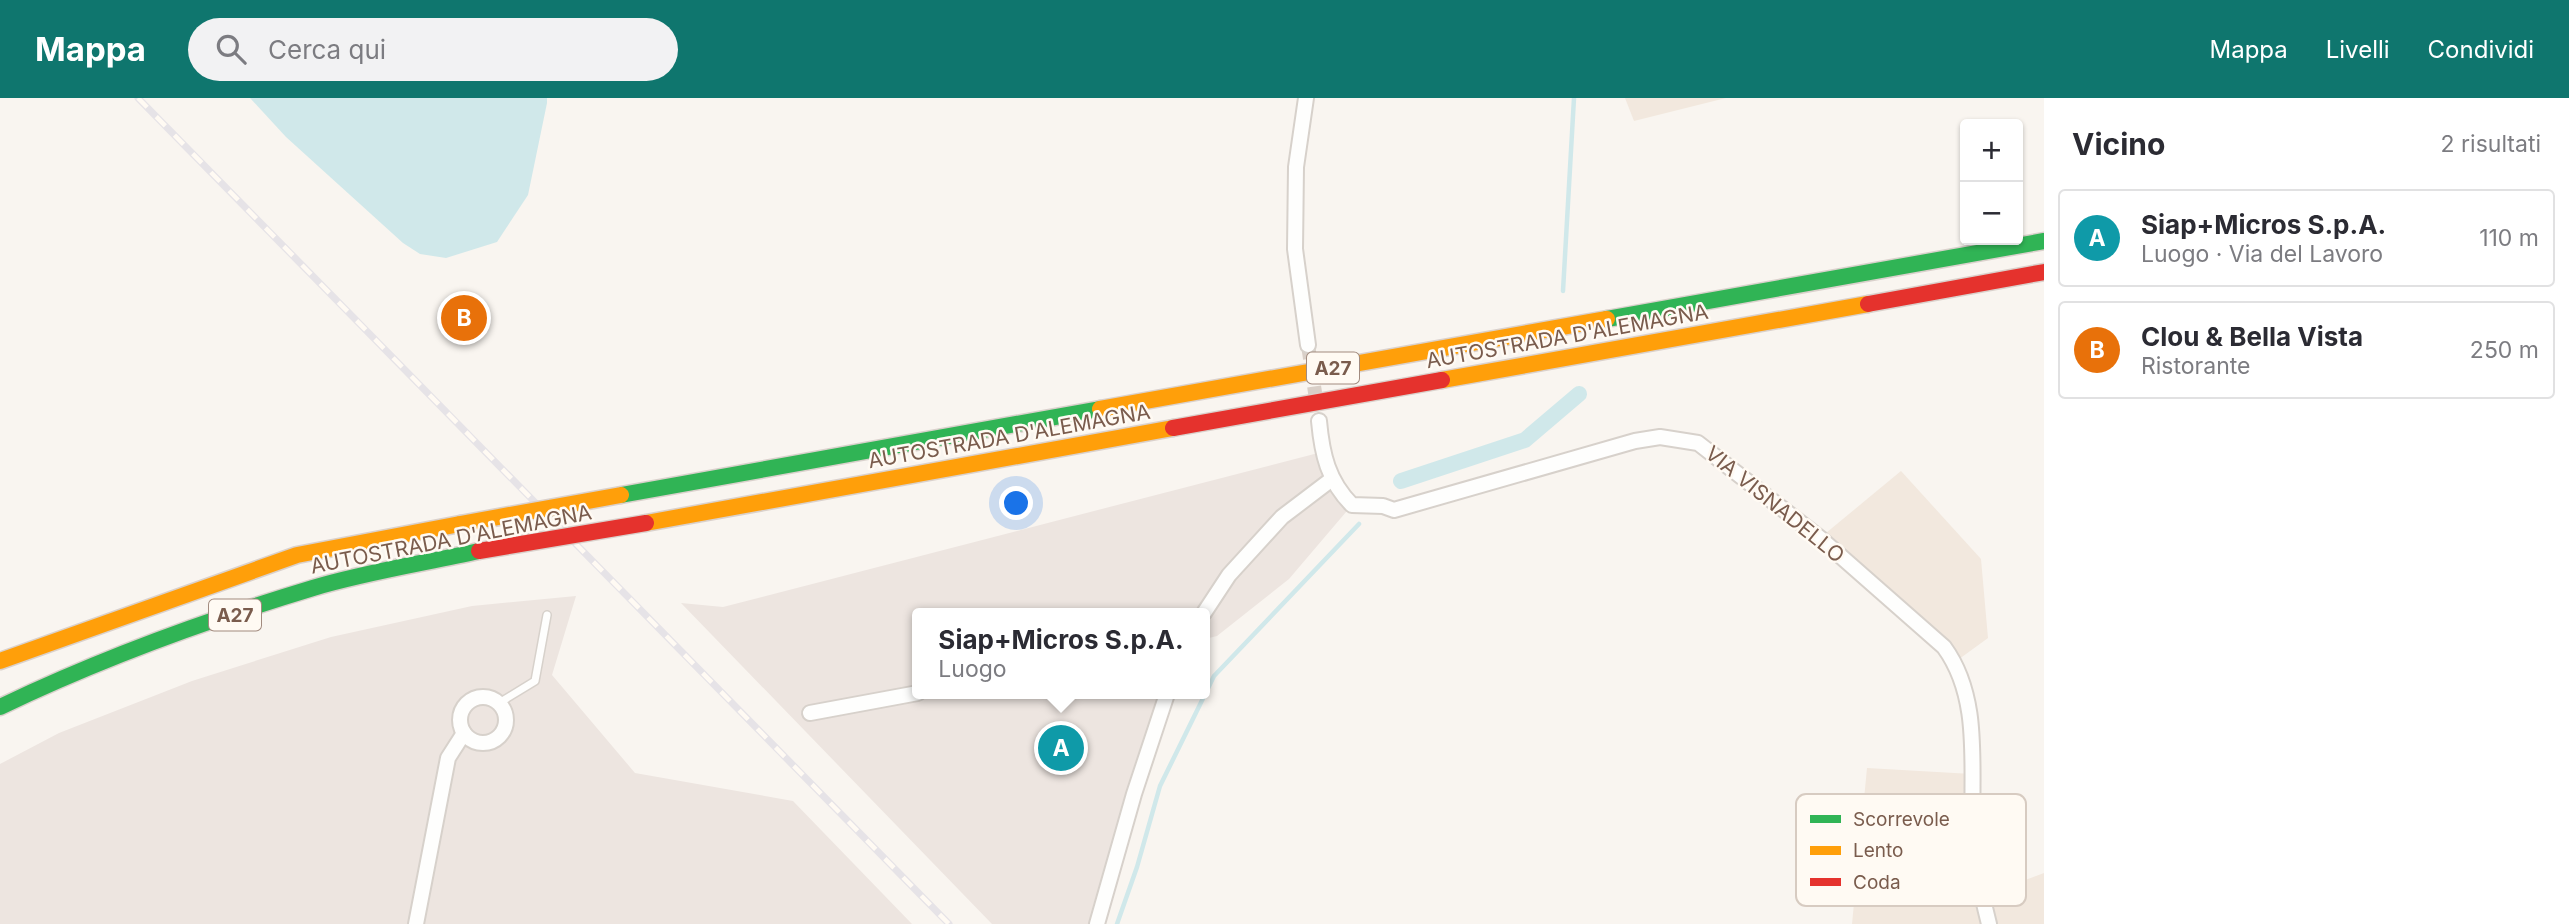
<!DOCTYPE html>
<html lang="it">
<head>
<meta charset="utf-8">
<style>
	:root { --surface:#fff; --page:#f2f2f3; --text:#2b2b33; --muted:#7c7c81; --line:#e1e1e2; --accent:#0f766e }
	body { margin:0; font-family:Inter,sans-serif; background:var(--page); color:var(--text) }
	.controls { position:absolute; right:21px; top:21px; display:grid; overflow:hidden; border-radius:7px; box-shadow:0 2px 5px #0004 }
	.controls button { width:63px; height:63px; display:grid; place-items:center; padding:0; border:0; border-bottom:2px solid var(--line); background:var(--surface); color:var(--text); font:35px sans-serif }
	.you { position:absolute; left:1017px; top:406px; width:24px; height:24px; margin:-18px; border:5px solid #fff; border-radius:50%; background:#1a73e8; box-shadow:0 0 0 10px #1a73e833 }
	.badge { display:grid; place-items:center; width:46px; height:46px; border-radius:50%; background:var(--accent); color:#fff; font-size:23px; font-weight:700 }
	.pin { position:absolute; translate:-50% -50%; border:4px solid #fff; box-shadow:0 2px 7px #0006 }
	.popup { position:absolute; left:912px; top:510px; width:298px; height:91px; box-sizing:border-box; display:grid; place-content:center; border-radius:7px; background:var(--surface); filter:drop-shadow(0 2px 5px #0005); font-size:23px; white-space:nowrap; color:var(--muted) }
	.popup b { font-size:26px; color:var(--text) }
	.popup::after { content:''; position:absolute; left:50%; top:100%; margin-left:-14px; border:14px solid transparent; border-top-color:var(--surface) }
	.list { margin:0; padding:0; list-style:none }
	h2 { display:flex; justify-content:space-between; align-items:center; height:91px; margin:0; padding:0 28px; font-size:30px }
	h2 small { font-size:23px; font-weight:400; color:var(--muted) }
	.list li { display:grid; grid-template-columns:46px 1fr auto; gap:21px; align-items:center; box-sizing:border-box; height:98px; margin:0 14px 14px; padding:0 14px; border:2px solid var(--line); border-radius:7px }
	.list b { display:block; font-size:26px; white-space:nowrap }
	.list p { margin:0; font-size:23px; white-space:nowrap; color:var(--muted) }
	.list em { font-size:23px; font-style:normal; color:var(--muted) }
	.icon { flex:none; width:38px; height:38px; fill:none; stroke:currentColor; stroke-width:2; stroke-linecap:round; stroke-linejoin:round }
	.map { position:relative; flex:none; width:2044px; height:826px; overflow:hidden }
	header { display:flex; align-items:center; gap:42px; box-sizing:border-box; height:98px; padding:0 35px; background:var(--accent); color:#fff }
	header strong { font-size:33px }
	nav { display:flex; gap:38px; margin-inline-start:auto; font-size:24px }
	.search { width:490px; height:63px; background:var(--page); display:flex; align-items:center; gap:18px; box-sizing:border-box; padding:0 24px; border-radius:38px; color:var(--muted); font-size:26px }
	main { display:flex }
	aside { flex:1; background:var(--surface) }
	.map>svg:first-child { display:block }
</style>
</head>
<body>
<header>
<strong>Mappa</strong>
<div class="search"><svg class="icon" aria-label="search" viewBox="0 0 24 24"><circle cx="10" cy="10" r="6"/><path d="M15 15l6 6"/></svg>Cerca qui</div>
<nav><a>Mappa</a><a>Livelli</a><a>Condividi</a></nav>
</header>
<main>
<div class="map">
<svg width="2044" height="826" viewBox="0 0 2044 826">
	<rect width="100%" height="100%" fill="#f9f5f0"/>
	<!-- residential -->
	<g fill="#f2e8de">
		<polygon points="1625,0 1726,0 1634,23"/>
		<polygon points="1901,373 1981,461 1988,540 1955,564 1820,440"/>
		<polygon points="1867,670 1972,676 1982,798 2044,775 2044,826 1852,826"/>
	</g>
	<!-- industrial -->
	<g fill="#ede5e0">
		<polygon points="1322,354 1352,407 1289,481 1217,538 1205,541 1204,515 918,515 918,596 1168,596 1097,826 992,826 681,505 723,509"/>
		<polygon points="576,498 552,577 635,675 793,703 912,826 0,826 0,666 59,635 192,583 331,539 472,508"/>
	</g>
	<!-- water -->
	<polygon fill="#d0e8ea" points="250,0 547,0 547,5 528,97 497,144 446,160 420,156 403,145 286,39"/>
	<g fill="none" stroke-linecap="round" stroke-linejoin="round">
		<!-- stream -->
		<g stroke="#d0e8ea" stroke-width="4.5">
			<polyline points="1563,193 1574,0"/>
			<polyline points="1117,826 1137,769 1160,688 1214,578 1359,426"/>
		</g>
		<!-- canal -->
		<polyline stroke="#d0e8ea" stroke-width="16" points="1401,383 1525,342 1579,296"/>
		<!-- street-tunnel -->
		<polyline stroke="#d9cfc7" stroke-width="14" stroke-dasharray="14 7" stroke-linecap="butt" points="1308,247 1317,308"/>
		<defs>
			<polyline id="lane" points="499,605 535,583 547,517"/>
			<g id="street">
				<polyline points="1306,0 1296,69 1295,151 1308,247"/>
				<path d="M1319 323C1322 356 1328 383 1352 407L1383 408 1394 412 1635 343 1660 339 1698 345 1820 440 1944 549C1982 601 1970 670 1973 731 1974 764 1981 794 1989 826"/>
				<polyline points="1204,515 1229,477 1282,419 1332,381"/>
				<circle cx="483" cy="622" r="23"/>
				<polyline points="810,615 918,595"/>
				<polyline points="416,826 448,660 464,635"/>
				<polyline points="1097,826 1134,696 1167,596"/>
			</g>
			<g id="fast">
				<polyline points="1607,221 2044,143"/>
				<polyline points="621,397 1100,311"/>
				<path d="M0 609C100 561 207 522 313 490 366 474 425 465 479 453"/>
			</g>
			<g id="slow">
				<polyline points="1442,282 1868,206"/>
				<polyline points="1100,311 1607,221"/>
				<polyline points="646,425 1173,330"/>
				<polyline points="0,563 297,457 460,426"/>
			</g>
			<g id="jam">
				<polyline points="1868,206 2044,174"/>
				<polyline points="1173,330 1442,282"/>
			</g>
		</defs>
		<!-- lane casing -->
		<use href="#lane" stroke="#d7d1cb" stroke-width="10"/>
		<!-- street casing -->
		<use href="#street" stroke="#d7d1cb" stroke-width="18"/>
		<!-- fast casing -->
		<use href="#fast" stroke="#dad1cc" stroke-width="19"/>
		<!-- slow casing -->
		<use href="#slow" stroke="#dad1cc" stroke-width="19"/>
		<!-- jam casing -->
		<use href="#jam" stroke="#dad1cc" stroke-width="19"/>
		<!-- lane -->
		<use href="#lane" stroke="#fefefd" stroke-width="7"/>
		<!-- street -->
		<use href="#street" stroke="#fefefd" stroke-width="14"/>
		<!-- fast -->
		<use href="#fast" stroke="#30b455" stroke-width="16"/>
		<!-- slow -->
		<use href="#slow" stroke="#ff9f0a" stroke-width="16"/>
		<!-- jam -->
		<use href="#jam" stroke="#e5322d" stroke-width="16"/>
		<defs>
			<polyline id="rail" points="138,0 949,826"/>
		</defs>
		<!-- rail casing -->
		<use href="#rail" stroke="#e6e3e7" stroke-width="7"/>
		<!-- rail -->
		<use href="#rail" stroke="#fffaf3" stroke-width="4.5" stroke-dasharray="13" stroke-linecap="butt"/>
		<defs>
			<polyline id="slow-bridge" points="460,426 621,397"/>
			<polyline id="jam-bridge" points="479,453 646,425"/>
		</defs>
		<!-- slow-bridge casing -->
		<use href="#slow-bridge" stroke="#dad1cc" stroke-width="19" stroke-linecap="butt"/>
		<!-- jam-bridge casing -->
		<use href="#jam-bridge" stroke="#dad1cc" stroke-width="19" stroke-linecap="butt"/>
		<!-- slow-bridge -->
		<use href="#slow-bridge" stroke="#ff9f0a" stroke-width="16"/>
		<!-- jam-bridge -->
		<use href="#jam-bridge" stroke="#e5322d" stroke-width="16"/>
	</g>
	<g text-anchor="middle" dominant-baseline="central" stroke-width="5" stroke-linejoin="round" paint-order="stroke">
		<!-- shield labels -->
		<g fill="#fffaf3" stroke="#a28b7f" stroke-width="2">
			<rect x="1307" y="254.5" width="52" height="31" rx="5"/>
			<rect x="209" y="501.5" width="52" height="31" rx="5"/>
		</g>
		<g font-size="19" font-weight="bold" fill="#7a5c4d">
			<text x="1333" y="270">A27</text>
			<text x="235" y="517">A27</text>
		</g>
		<!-- street labels -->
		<g font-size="21" fill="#7a5c4d" stroke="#fffaf3">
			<text transform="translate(1567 238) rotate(-10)">AUTOSTRADA D'ALEMAGNA</text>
			<text transform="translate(1009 338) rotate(-10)">AUTOSTRADA D'ALEMAGNA</text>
			<text transform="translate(1775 406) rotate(39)">VIA VISNADELLO</text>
			<text transform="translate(451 441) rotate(-11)">AUTOSTRADA D'ALEMAGNA</text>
		</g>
	</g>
	<!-- legend -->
	<rect x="1796" y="696" width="230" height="112" rx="10" fill="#fffaf3" stroke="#d7cbc1" stroke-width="2"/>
	<rect x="1810" y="717" width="31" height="8" fill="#30b455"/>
	<rect x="1810" y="748" width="31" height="9" fill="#ff9f0a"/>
	<rect x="1810" y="780" width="31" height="8" fill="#e5322d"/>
	<g font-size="19" fill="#7a5c4d">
		<text x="1853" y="728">Scorrevole</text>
		<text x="1853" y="759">Lento</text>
		<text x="1853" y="791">Coda</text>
	</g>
</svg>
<div class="controls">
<button>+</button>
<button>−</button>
</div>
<div class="you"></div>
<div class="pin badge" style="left:1061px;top:650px;background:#0f9aa8">A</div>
<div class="popup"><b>Siap+Micros S.p.A.</b>Luogo</div>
<div class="pin badge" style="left:464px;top:220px;background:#e8710a">B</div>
</div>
<aside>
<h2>Vicino<small>2 risultati</small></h2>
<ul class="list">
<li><span class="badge" style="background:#0f9aa8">A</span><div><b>Siap+Micros S.p.A.</b><p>Luogo · Via del Lavoro</p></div><em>110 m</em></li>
<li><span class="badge" style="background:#e8710a">B</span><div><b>Clou &amp; Bella Vista</b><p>Ristorante</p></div><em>250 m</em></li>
</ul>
</aside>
</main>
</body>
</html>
